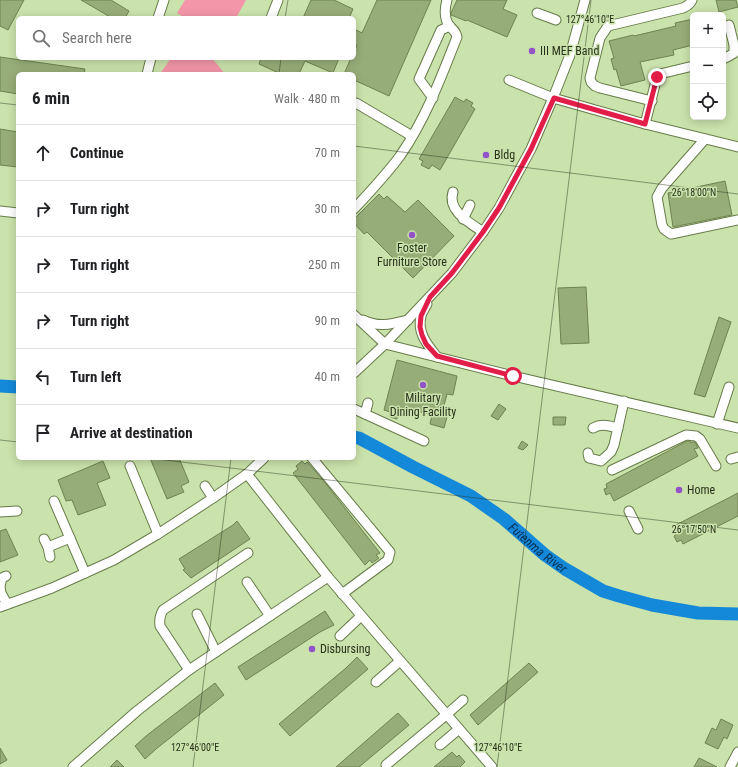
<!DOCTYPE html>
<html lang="en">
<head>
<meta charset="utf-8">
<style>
	:root { --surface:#fff; --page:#f6f6f6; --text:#202124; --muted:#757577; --line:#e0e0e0 }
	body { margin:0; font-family:"Roboto Condensed",sans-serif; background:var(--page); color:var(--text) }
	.controls { position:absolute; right:12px; top:12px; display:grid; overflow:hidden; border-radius:6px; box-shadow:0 2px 10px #0003 }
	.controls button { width:36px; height:36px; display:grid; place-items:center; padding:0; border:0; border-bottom:1px solid var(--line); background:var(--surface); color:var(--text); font:20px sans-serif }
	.stop { position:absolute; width:12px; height:12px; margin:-9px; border:3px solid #e11d48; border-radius:50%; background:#fff }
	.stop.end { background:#e11d48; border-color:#fff; box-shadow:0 1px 4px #0008 }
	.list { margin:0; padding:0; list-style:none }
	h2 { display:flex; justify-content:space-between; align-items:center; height:52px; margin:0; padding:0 16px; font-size:17px }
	h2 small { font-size:13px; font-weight:400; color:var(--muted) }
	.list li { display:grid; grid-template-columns:26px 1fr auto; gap:12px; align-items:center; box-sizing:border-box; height:56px; padding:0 16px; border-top:1px solid var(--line) }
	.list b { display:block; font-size:15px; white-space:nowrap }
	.list em { font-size:13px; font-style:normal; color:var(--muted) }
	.icon { flex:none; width:22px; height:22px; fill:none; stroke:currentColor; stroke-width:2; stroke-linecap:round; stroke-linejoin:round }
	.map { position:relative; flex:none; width:738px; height:767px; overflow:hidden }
	.search { position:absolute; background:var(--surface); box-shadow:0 2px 10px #0003; left:16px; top:16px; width:340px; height:44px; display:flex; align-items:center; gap:10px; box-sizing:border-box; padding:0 14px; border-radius:6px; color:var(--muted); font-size:15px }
	.panel { position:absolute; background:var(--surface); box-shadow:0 2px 10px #0003; left:16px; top:72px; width:340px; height:388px; border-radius:6px }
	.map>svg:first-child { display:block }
</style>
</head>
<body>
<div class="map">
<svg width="738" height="767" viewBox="0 0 738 767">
	<rect width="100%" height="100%" fill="#cae2ab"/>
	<!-- green -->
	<g fill="#f396a9">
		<polygon points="185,0 246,0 236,18 185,18 177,13"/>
		<polygon points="171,58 212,58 225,74 160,74"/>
	</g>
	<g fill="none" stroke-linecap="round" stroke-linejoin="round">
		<!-- river -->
		<g stroke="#1488d9" stroke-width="13">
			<polyline points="0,386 18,387"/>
			<path id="s1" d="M354 437 359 438 413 467 471 496 504 519 545 555 565 569 603 591 619 596 652 605 698 613 738 614"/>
		</g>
	</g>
	<!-- building -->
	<g fill="#97ad78" stroke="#6e8350">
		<polygon points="0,0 24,0 8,30 0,26"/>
		<polygon points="81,0 111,0 129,11 125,18 112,18"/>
		<polygon points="311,0 334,0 353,9 349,18 303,18"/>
		<polygon points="377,0 431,0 389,96 354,80 354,74 344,74 351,58 354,58 354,52 357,45 354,44 354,29 362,33"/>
		<polygon points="457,0 507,0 503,9 517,15 507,37 467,20 466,21 451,15 451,13"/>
		<polygon points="716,0 736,0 738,7 719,12"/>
		<polygon points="693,19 693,45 673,50 674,55 640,62 645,80 621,86 616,69 614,70 611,59 614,58 609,41 633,35 634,36 676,26 675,23"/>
		<polygon points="0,57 85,69 84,74 18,74 18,94 0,91"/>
		<polygon points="261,58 339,58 333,73 305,61 299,74 281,74 259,64"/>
		<polygon points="455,97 464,102 466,99 473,103 471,106 475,109 440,170 432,165 429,169 421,165 423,161 419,159"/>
		<polygon points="0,129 18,132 18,167 0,165"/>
		<polygon points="725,181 732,215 673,227 668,193"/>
		<polygon points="379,194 384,199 387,196 405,212 418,200 454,236 413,278 367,232 364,234 354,223 354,219"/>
		<polygon points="586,287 589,343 561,344 558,288"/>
		<polygon points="719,317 731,322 705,397 694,394"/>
		<polygon points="397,360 457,376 453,395 447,394 441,417 447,417 444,428 430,424 432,415 401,407 397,419 390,417 390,412 384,410"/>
		<polygon points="499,404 506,409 498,420 491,416"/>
		<polygon points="553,417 566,417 565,425 553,425"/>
		<polygon points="522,441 528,445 523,450 518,448"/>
		<polygon points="687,441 690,441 691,443 692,442 695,442 698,448 694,449 698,456 614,501 610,493 606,495 604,489 607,488 606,484"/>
		<polygon points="150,458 179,458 189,482 181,486 184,492 167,499"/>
		<polygon points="103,461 110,478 97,483 106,505 78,515 72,500 66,501 58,480"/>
		<polygon points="302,461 305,464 307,462 323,480 380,553 376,555 379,558 372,563 370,560 365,565 293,473 298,469 296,466"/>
		<polygon points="738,493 738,516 683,544 681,540 677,542 674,536 677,533 674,526"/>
		<polygon points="237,521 250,539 191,578 183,570 185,569 179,559 233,525"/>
		<polygon points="6,529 18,555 0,562 0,531"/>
		<polygon points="325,611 334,625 320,632 246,680 238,667"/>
		<polygon points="357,657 368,669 290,736 279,724 346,668"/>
		<polygon points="529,663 538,672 478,725 470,715"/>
		<polygon points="215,683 224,695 156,749 145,759 135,746 146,736"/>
		<polygon points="398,713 409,725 359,767 336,767"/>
		<polygon points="721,719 733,725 727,739 724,737 718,749 705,743 712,728 716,730"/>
		<polygon points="0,748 7,760 0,764"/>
		<polygon points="452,752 457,757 459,755 465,762 460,767 434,767"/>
		<polygon points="699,758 717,767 694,767"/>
		<polygon points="117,760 124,767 110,767"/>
	</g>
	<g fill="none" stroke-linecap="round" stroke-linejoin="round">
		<defs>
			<g id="minor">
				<polyline points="537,13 556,20"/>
				<polyline points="158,18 164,0"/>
				<polyline points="271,18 278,0"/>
				<polyline points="723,59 729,56 734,53 734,45 729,25"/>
				<polyline points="147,74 151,58"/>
				<polyline points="509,80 553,98 645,124 738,147"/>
				<polyline points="433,98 419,79 441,30 450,26"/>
				<path d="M652 101 600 88 595 86 591 82 590 78 600 38 608 26 683 8C687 6 690 5 692 0"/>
				<polyline points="356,103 412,136"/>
				<polyline points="645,124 657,77 660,74 693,66"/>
				<polyline points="705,139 662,188 657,197 662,225 664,229 671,234 738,220"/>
				<path d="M453 192C447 211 470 223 483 232"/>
				<path d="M354 209C370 192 386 175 400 156 425 120 441 78 457 37 455 28 451 30 448 24 444 16 445 7 447 0"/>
				<polyline points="0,211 18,213"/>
				<polyline points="463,219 470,205"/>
				<path d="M427 304C425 308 422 312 421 316 417 333 427 344 437 357"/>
				<polyline points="354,315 385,344 513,376 738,428"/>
				<path d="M363 320C379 328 392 324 408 320"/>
				<polyline points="354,373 385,344 452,273 483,232 499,208 531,149 553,98 570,55 585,0"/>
				<polyline points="354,409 424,441"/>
				<polyline points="365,414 368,403"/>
				<polyline points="717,424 729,387"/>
				<path d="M593 428C602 423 609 426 618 428"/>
				<polyline points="588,453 589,458 601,461 611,452 614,445 624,401"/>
				<polyline points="312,458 390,552 388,560 342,594"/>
				<polyline points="731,459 738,457"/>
				<polyline points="130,466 158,534"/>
				<polyline points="612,470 686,435 696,436 700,439 716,466"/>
				<polyline points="247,474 328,577 492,767"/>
				<polyline points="205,486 213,498"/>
				<polyline points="54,501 85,573"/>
				<polyline points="629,511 638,529"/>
				<polyline points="0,512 17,511"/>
				<polyline points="44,539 48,547 50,557"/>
				<polyline points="48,547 70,538"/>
				<polyline points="247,582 270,616"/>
				<polyline points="0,586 2,578 6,576"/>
				<polyline points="0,587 1,593 7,604"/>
				<polyline points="0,607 52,588 114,560 158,534 213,498 247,474 264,458"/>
				<polyline points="197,614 216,652"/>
				<polyline points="340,636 361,616"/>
				<path d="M189 670 160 626C159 619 160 615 163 610L248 553"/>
				<polyline points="376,682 400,661"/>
				<polyline points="440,745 459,729"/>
				<polyline points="386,765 446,715 463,700"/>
				<polyline points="73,767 137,711 189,670 328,577"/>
				<polyline points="730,767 738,752"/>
			</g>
		</defs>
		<!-- minor casing -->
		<use href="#minor" stroke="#677c49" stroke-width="11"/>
		<!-- minor -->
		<use href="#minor" stroke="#fff" stroke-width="9"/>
	</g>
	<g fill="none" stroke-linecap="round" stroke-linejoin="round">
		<!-- route -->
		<polyline stroke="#e11d48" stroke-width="5" points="513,376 437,356 426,344 422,335 420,327 421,316 430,297 452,273 483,232 499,208 531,149 554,98 645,124 657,77"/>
	</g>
	<!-- ticks -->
	<path fill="none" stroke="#29321c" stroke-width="1" stroke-opacity="0.45" d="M285 18 288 0M279 74 281 58M0 103 18 105M354 146 738 194M0 440 18 442M149 458 738 530M193 767 231 458M497 767 591 0"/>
	<!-- markers -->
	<g fill="#9252c8" stroke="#cae2ab" stroke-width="1.5">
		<circle cx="532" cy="51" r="4"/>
		<circle cx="486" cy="155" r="4"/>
		<circle cx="412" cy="235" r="4"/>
		<circle cx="423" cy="385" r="4"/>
		<circle cx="679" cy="490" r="4"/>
		<circle cx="312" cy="649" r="4"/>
	</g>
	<g text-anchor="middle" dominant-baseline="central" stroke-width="3" stroke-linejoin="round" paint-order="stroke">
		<!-- poi labels -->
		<g font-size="12" fill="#29321c" stroke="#cae2ab" text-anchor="start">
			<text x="540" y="51">III MEF Band</text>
			<text x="494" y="155">Bldg</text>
			<text x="412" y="248" text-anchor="middle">Foster<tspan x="412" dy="14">Furniture Store</tspan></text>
			<text x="423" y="398" text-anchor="middle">Military<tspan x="423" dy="14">Dining Facility</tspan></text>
			<text x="687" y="490">Home</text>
			<text x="320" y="649">Disbursing</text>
		</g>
		<!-- water labels -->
		<g font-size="13" font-style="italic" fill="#032e4f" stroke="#cae2ab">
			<text stroke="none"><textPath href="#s1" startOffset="216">Futenma River</textPath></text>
		</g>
	</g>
	<g font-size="10" text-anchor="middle" fill="#29321c" stroke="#cae2ab" stroke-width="3" stroke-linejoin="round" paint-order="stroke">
		<text x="590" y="23">127°46'10"E</text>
		<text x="694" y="196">26°18'00"N</text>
		<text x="694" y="533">26°17'50"N</text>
		<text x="195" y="751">127°46'00"E</text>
		<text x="498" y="751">127°46'10"E</text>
	</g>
</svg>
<div class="controls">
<button>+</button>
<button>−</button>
<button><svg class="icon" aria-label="locate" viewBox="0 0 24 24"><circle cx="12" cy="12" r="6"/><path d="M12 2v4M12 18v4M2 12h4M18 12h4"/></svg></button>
</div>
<div class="stop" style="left:513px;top:376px"></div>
<div class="stop end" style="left:657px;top:77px"></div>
<div class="search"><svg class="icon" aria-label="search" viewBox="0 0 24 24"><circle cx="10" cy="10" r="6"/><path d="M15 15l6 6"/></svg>Search here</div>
<section class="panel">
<h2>6 min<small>Walk · 480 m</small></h2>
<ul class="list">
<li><svg class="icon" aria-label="ahead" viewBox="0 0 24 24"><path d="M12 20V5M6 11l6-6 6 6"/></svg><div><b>Continue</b></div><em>70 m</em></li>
<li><svg class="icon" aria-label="right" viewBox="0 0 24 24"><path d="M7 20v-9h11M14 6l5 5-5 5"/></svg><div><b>Turn right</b></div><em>30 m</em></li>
<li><svg class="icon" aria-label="right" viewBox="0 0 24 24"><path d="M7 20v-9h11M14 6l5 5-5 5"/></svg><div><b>Turn right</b></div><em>250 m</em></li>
<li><svg class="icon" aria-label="right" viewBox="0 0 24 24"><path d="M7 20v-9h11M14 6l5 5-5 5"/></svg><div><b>Turn right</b></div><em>90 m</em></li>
<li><svg class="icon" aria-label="left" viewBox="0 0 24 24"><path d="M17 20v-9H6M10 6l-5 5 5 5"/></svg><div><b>Turn left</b></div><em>40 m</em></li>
<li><svg class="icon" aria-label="arrive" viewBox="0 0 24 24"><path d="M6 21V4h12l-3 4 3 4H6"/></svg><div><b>Arrive at destination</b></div></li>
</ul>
</section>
</div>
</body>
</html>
